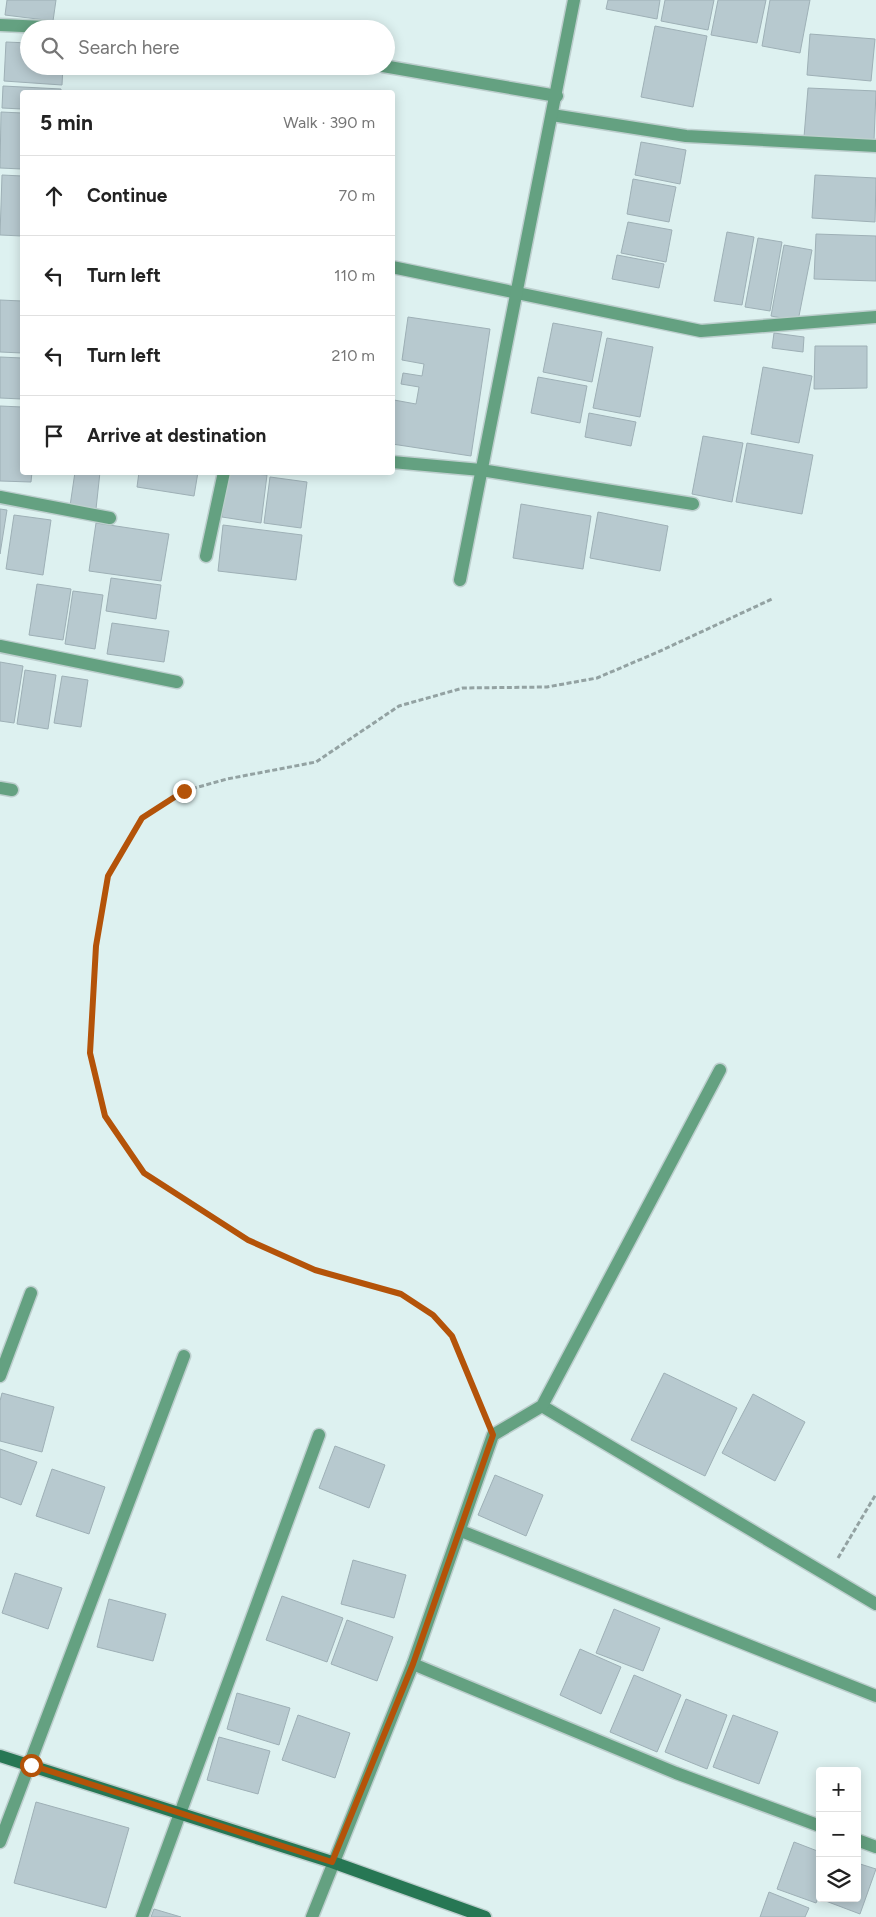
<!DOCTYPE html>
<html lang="en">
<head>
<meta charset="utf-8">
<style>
	:root { --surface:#fff; --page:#f2f2f2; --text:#222; --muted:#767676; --line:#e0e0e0 }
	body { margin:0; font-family:Figtree,sans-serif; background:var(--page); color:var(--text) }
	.controls { position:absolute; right:15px; bottom:15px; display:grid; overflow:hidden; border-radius:5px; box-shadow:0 2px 12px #0003 }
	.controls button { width:45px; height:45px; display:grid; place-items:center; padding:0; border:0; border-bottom:1px solid var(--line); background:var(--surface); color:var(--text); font:25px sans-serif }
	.stop { position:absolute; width:15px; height:15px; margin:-11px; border:4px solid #b45309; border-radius:50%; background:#fff }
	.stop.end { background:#b45309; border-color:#fff; box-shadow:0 1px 5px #0008 }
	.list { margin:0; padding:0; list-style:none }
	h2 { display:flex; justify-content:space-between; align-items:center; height:65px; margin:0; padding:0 20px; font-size:21px }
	h2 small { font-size:16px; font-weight:400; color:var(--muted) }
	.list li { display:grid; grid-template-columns:32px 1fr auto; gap:15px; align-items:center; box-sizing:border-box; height:80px; padding:0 20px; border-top:1px solid var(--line) }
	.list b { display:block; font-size:19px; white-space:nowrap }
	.list em { font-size:16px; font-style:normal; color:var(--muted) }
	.icon { flex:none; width:28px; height:28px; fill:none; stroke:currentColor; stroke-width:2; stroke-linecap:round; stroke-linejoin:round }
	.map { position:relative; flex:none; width:876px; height:1917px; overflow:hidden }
	.search { position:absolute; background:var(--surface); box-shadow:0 2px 12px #0003; left:20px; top:20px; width:375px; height:55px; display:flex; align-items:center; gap:12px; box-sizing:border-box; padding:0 18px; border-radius:28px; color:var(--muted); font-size:19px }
	.panel { position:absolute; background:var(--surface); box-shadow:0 2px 12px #0003; left:20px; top:90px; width:375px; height:385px; border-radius:5px }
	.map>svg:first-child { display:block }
</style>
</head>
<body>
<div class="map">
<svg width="876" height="1917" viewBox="0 0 876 1917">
	<rect width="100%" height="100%" fill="#ddf1f0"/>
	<!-- building -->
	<g fill="#b7c9cf" stroke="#9eb0b6">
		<polygon points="7,0 56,0 53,21 5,15"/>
		<polygon points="608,0 660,0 657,19 606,9"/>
		<polygon points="665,0 714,0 708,30 661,21"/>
		<polygon points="718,0 766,0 757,43 711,35"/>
		<polygon points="770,0 810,0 800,53 762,46"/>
		<polygon points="655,26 707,36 693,107 641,97"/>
		<polygon points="810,34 875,39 871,81 807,75"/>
		<polygon points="6,42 29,43 29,66 63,66 62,85 4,81"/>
		<polygon points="3,86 61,89 61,92 22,92 22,109 2,108"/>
		<polygon points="808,88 876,91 874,141 804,137"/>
		<polygon points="1,112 22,113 22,169 0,168"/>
		<polygon points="641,142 686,150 680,184 635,175"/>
		<polygon points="2,175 22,176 22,236 0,235"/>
		<polygon points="815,175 876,178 875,222 812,218"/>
		<polygon points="633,179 676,187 669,222 627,214"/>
		<polygon points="628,222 672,230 666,262 621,253"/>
		<polygon points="727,232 754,237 742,305 714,301"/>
		<polygon points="816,234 876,236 876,281 814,279"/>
		<polygon points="758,238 782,242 770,311 745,307"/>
		<polygon points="784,245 812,250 798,321 771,316"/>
		<polygon points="617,255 664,264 659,288 612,279"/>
		<polygon points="0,300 22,301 22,353 0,352"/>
		<polygon points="408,317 490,329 471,456 392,444 394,400 416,404 419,387 401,384 403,373 422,376 424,364 402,360"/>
		<polygon points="553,323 602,332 592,382 543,372"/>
		<polygon points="774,333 804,337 803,352 772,348"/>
		<polygon points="607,338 653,347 640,417 593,408"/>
		<polygon points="815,346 867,346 867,388 814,389"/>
		<polygon points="0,357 22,358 22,399 0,398"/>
		<polygon points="763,367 812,376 799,443 751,434"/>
		<polygon points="538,377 587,386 580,423 531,413"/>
		<polygon points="0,406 22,407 22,472 32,472 31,482 0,481"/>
		<polygon points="589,413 636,422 631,446 585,437"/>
		<polygon points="703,436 743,443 732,502 692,494"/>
		<polygon points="747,443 813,455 802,514 736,502"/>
		<polygon points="75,472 100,472 96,509 70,506"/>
		<polygon points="139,472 198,472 194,496 137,487"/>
		<polygon points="228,472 267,475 261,523 222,517"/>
		<polygon points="270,477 307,482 301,528 264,523"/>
		<polygon points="521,504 591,516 583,569 513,558"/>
		<polygon points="0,509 7,510 0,554"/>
		<polygon points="598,512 668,526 660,571 590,558"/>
		<polygon points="14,515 51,520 43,575 6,569"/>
		<polygon points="96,523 169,534 161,581 89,571"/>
		<polygon points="223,525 302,535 296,580 218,571"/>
		<polygon points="111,578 161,585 156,619 106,611"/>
		<polygon points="37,584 71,589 63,640 29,635"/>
		<polygon points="73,591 103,595 95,649 65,644"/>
		<polygon points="112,623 169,631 164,662 107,654"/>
		<polygon points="0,662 23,666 14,723 0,721"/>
		<polygon points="25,670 56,675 48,729 17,724"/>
		<polygon points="62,676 88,680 81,727 54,723"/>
		<polygon points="664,1373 737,1408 705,1476 631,1440"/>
		<polygon points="2,1393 54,1407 42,1452 0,1441 0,1401"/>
		<polygon points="753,1394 805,1422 775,1481 722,1453"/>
		<polygon points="335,1446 385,1465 369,1508 319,1488"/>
		<polygon points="0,1449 37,1462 21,1505 0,1497"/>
		<polygon points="52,1469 105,1487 89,1534 36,1516"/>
		<polygon points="495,1475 543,1495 526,1536 478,1515"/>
		<polygon points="353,1560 406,1575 394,1618 341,1604"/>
		<polygon points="15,1573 62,1588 48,1629 2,1613"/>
		<polygon points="282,1596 343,1618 327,1662 266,1640"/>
		<polygon points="109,1599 166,1614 153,1661 97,1647"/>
		<polygon points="614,1609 660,1628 643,1671 596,1653"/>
		<polygon points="347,1620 393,1637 377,1681 331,1664"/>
		<polygon points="580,1649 621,1667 601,1714 560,1695"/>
		<polygon points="634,1675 681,1695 657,1752 610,1732"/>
		<polygon points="237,1693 290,1708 279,1745 227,1729"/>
		<polygon points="686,1699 727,1715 707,1769 665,1752"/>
		<polygon points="298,1715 350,1733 335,1778 282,1760"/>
		<polygon points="733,1715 778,1732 759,1784 713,1767"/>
		<polygon points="219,1737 270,1751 258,1794 207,1780"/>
		<polygon points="36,1802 129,1828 106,1908 14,1883"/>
		<polygon points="794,1842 820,1852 820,1894 816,1903 777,1889"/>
		<polygon points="857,1863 876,1869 860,1914 823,1900 857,1898"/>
		<polygon points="769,1892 809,1908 805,1917 760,1917"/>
		<polygon points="154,1909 181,1917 151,1917"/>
	</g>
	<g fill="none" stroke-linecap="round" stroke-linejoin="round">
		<defs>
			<g id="street">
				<polyline points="0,25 90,29"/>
				<polyline points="383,66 557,96"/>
				<polyline points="552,115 686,136 876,146"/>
				<polyline points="392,267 701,331 876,317"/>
				<polyline points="392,462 481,470 693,504"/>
				<polyline points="0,497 110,518"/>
				<polyline points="206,556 224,472"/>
				<polyline points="460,580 574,0"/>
				<polyline points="0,646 177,682"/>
				<polyline points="0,788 12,790"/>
				<polyline points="0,1376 31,1293"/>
				<polyline points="542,1406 876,1604"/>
				<polyline points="461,1531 876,1696"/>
				<polyline points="413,1664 676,1773 820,1826"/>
				<polyline points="857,1840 876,1847"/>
				<polyline points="0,1842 184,1356"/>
				<polyline points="142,1917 319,1435"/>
				<polyline points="312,1917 413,1664 493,1435 542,1406 720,1070"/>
			</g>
			<polyline id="secondary" points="0,1756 332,1862 485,1917"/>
		</defs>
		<!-- street casing -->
		<use href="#street" stroke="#bccecd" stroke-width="15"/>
		<!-- secondary casing -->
		<use href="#secondary" stroke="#bccecd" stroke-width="15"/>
		<!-- path -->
		<g stroke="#93a2a2" stroke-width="3" stroke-dasharray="5 2.5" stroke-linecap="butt">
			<polyline points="485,1416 452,1336 433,1315 401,1294 315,1270 247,1240 144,1173 105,1117 90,1053 96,946 108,876 141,818 184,791 227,779 316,762 399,706 463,688 547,687 597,678 658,652 772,599"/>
			<polyline points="838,1558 876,1494"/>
		</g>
		<!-- street -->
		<use href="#street" stroke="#64a181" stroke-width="12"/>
		<!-- secondary -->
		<use href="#secondary" stroke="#277754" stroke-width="12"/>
	</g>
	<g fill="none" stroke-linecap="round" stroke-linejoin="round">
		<!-- route -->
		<polyline stroke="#b45309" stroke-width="6" points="31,1765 332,1862 413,1664 493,1435 452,1336 433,1315 401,1294 315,1270 248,1240 144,1173 105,1116 90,1053 96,946 108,876 142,818 184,791"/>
	</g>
</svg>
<div class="controls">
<button>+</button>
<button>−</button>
<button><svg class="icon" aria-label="layers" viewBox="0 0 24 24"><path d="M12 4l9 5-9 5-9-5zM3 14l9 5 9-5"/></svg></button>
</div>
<div class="stop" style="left:31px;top:1765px"></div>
<div class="stop end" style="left:184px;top:791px"></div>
<div class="search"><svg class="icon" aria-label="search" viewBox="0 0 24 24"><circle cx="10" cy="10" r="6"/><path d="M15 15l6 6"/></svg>Search here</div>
<section class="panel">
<h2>5 min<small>Walk · 390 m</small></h2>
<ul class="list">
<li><svg class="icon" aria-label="ahead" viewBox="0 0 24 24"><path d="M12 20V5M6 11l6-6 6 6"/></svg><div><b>Continue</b></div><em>70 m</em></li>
<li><svg class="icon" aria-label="left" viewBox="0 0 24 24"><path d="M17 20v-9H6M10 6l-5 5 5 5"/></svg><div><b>Turn left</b></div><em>110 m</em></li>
<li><svg class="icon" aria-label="left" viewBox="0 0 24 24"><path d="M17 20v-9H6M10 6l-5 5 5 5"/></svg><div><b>Turn left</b></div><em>210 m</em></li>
<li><svg class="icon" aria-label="arrive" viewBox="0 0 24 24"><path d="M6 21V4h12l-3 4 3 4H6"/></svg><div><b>Arrive at destination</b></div></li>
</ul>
</section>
</div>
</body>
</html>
